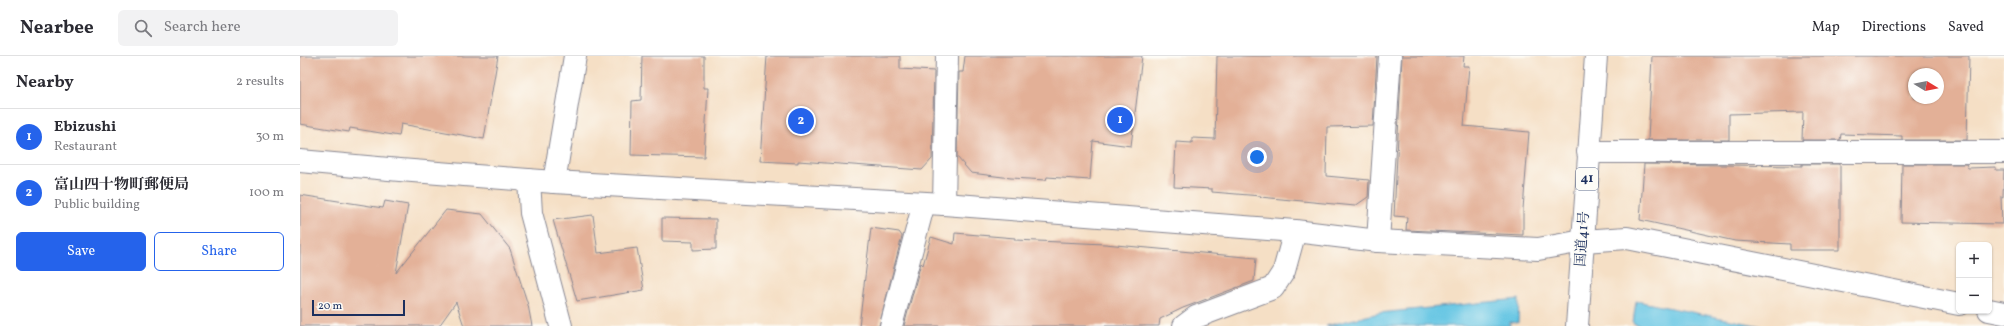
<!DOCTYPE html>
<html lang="en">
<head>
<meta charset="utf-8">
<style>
	:root { --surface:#fff; --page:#f2f2f3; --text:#2b2b33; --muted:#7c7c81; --line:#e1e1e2; --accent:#2563eb }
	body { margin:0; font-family:Vollkorn,"Noto Serif JP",serif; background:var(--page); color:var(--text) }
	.controls { position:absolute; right:12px; bottom:12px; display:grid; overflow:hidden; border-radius:6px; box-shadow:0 1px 3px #0004 }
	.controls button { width:36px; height:36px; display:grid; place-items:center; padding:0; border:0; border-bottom:1px solid var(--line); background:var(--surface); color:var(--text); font:20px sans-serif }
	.compass { position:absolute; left:1608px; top:12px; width:36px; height:36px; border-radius:50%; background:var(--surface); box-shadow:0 1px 3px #0004; rotate:100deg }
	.scale { position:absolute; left:12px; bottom:10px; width:93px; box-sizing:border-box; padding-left:4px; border:2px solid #1b2f5e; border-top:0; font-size:11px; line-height:14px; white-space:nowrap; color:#1b2f5e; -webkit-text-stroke:3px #fdfcf7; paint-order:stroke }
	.you { position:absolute; left:957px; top:101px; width:14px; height:14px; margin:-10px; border:3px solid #fff; border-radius:50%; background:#1a73e8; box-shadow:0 0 0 6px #1a73e833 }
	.badge { display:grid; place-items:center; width:26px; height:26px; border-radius:50%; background:var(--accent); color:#fff; font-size:13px; font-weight:700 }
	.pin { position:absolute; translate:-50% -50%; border:2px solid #fff; box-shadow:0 1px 4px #0006 }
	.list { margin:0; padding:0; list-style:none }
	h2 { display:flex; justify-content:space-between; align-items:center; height:52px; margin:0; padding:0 16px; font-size:17px }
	h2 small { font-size:13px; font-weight:400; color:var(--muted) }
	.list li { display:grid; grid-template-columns:26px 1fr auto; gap:12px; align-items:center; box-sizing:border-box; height:56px; padding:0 16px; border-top:1px solid var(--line) }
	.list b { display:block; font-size:15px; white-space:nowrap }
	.list p { margin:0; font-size:13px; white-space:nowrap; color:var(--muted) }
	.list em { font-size:13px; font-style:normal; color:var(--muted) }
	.actions { display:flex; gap:8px; padding:12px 16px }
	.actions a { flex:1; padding:9px 0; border:1px solid var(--accent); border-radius:6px; text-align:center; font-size:14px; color:var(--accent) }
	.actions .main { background:var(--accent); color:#fff }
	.icon { flex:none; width:22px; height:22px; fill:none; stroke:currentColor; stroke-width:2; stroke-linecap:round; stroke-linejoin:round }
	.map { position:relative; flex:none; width:1704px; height:270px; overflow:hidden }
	header { display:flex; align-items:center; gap:24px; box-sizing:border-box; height:56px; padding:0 20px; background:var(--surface); border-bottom:1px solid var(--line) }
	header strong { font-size:19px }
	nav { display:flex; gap:22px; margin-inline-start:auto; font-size:14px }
	.search { width:280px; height:36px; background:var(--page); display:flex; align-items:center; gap:10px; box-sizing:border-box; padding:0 14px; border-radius:6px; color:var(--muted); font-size:15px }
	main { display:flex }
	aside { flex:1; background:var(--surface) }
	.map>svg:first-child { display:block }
</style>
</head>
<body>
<header>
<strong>Nearbee</strong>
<div class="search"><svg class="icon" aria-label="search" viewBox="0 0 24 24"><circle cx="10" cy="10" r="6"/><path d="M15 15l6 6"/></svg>Search here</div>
<nav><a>Map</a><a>Directions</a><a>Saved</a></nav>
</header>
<main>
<aside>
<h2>Nearby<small>2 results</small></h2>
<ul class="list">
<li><span class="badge">1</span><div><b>Ebizushi</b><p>Restaurant</p></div><em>30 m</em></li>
<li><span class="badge">2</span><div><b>富山四十物町郵便局</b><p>Public building</p></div><em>100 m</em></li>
</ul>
<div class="actions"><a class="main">Save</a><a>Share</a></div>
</aside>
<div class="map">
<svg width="1704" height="270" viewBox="0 0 1704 270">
	<rect width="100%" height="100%" fill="#fdfcf7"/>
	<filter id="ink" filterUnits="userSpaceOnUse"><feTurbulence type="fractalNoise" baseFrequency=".025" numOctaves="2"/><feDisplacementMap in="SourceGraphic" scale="8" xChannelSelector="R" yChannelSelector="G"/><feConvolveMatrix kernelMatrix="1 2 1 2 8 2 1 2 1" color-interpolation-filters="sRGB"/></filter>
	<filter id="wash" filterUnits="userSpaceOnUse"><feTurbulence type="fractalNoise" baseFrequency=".012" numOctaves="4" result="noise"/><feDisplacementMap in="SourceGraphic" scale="16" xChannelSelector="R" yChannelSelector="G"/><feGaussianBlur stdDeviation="0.9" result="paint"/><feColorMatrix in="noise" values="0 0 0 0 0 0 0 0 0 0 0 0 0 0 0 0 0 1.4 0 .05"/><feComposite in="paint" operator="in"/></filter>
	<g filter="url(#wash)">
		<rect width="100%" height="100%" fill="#f5dfc5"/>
		<!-- water -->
		<g fill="#64c5e3" stroke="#407aa0">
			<polygon points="1219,243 1218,267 1210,266 1210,270 1026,270 1079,257"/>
			<polygon points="1336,245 1461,270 1340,270 1333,267"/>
		</g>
		<g id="blocks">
			<!-- building -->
			<g fill="#e3b097" fill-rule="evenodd">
				<polygon points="0,0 198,0 184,83 101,68 99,80 50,72 49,76 0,68"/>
				<polygon points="342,0 404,0 404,32 408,32 404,101 331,99 332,45 341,44"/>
				<polygon points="467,0 600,0 600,13 634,15 632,103 622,114 498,105 498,107 460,105"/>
				<polygon points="665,0 842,0 831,90 793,85 790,124 747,121 746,124 711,122 671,117 657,101 659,16 663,16"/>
				<polygon points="917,0 1077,0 1073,70 1027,71 1026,120 1069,124 1068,141 1055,150 960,141 961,140 912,136 912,133 874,131 876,86 892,87 892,82 915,83"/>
				<polygon points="1102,0 1164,0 1163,10 1169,10 1164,70 1229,76 1223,153 1223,179 1106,174 1107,161 1094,160"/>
				<path d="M1352 0H1669L1667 84H1602V80L1541 78 1540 84H1502L1503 56 1429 58V84H1348ZM1614 18H1638V42H1614Z"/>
				<polygon points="1344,108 1502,110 1502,108 1540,108 1540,194 1490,194 1490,188 1435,185 1340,164"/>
				<polygon points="1602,108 1666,108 1668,112 1696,111 1696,114 1704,114 1703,141 1701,140 1702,168 1601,166"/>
				<polygon points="0,139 83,152 85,145 108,149 96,217 146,154 182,158 210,193 228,249 232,270 164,270 156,246 139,270 0,270"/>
				<polygon points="293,159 298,197 337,192 344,234 277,245 253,164"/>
				<polygon points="362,162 416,163 416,193 393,194 393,186 362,185"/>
				<polygon points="571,172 599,176 602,180 579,270 559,270"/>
				<polygon points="655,177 715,182 715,184 805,188 956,202 954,225 883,252 860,263 859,270 604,270 621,207 623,209 631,181 654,188"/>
			</g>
		</g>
	</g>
	<g filter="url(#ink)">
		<use href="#blocks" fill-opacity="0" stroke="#888792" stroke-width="1"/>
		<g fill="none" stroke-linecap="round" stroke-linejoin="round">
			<defs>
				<g id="minor">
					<polyline points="1288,96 1704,96"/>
					<polyline points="0,105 100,114 254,126 644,148 995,175 1078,185 1238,193 1283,185 1327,182 1659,248"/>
					<polyline points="229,124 231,157 261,270"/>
					<polyline points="254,126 275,0"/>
					<polyline points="644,148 647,0"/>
					<polyline points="1078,185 1090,0"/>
					<polyline points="1689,254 1704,257"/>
					<polyline points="591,270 624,147"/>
					<polyline points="884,270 896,261 973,232 984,215 995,175"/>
				</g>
				<polyline id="highway" points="1277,270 1296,0"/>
			</defs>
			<!-- minor casing -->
			<use href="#minor" stroke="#888792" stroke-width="24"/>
			<!-- highway casing -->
			<use href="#highway" stroke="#888792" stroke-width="24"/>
			<!-- minor -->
			<use href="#minor" stroke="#fff" stroke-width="22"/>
			<!-- highway -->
			<use href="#highway" stroke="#fff" stroke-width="22"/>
		</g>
	</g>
	<g text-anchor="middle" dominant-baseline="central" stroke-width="3" stroke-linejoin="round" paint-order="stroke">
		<!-- shield labels -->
		<rect fill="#fdfcf7" stroke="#5f6c8c" stroke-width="1" x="1276" y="112" width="22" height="22" rx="3"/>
		<g font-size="13" font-weight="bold" fill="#1b2f5e">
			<text x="1287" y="123">41</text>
		</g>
		<!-- street labels -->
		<g font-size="14" fill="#1b2f5e" stroke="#fdfcf7">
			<text transform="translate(1283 183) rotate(-86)">国道41号</text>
		</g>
	</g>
</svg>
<div class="controls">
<button>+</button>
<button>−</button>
</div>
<svg class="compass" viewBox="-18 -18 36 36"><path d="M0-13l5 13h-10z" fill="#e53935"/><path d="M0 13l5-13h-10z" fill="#7c7c81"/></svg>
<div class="scale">20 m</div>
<div class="you"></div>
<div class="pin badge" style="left:820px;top:64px">1</div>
<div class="pin badge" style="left:501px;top:65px">2</div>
</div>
</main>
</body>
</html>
